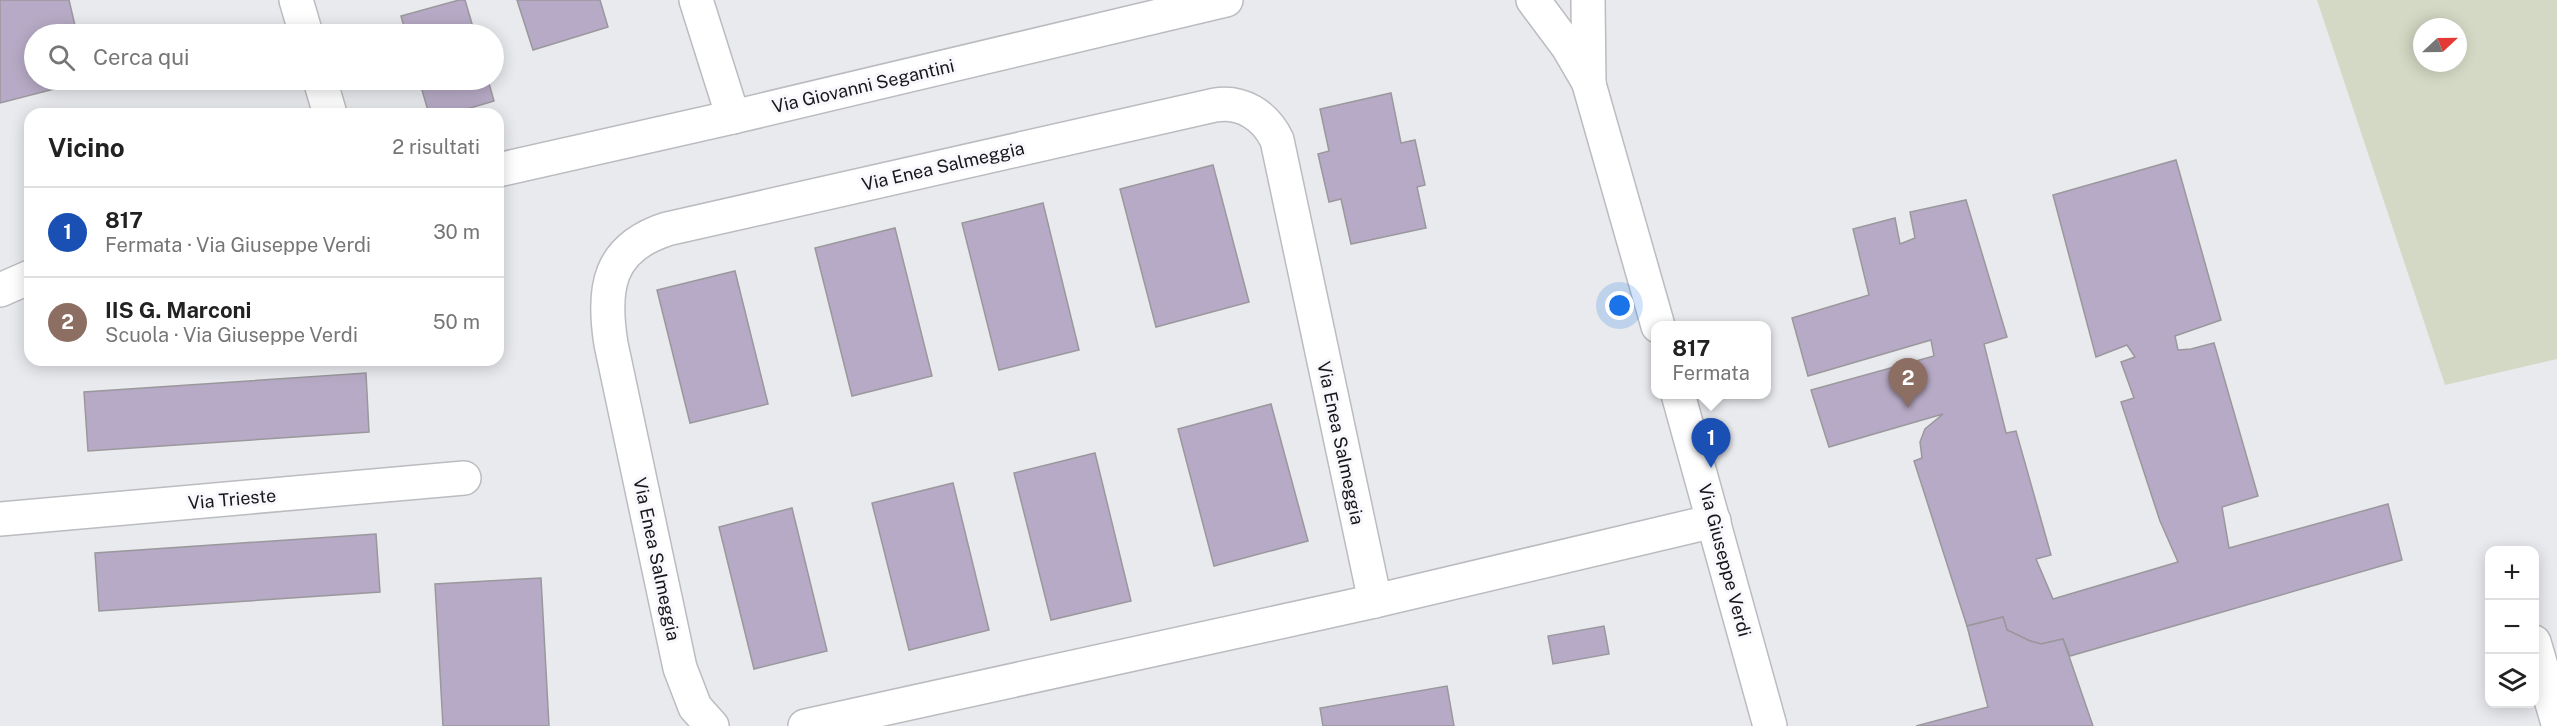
<!DOCTYPE html>
<html lang="it">
<head>
<meta charset="utf-8">
<style>
	:root { --surface:#fff; --page:#f2f2f2; --text:#222; --muted:#767676; --line:#e0e0e0; --accent:#2563eb }
	body { margin:0; font-family:"Public Sans",sans-serif; background:var(--page); color:var(--text) }
	.controls { position:absolute; right:18px; bottom:18px; display:grid; overflow:hidden; border-radius:12px; box-shadow:0 3px 15px #0003 }
	.controls button { width:54px; height:54px; display:grid; place-items:center; padding:0; border:0; border-bottom:2px solid var(--line); background:var(--surface); color:var(--text); font:30px sans-serif }
	.compass { position:absolute; left:2413px; top:18px; width:54px; height:54px; border-radius:50%; background:var(--surface); box-shadow:0 3px 15px #0003; rotate:68deg }
	.you { position:absolute; left:1620px; top:306px; width:21px; height:21px; margin:-15px; border:4px solid #fff; border-radius:50%; background:#1a73e8; box-shadow:0 0 0 9px #1a73e833 }
	.badge { display:grid; place-items:center; width:39px; height:39px; border-radius:50%; background:var(--accent); color:#fff; font-size:20px; font-weight:700 }
	.pin { position:absolute; translate:-50% -50px; filter:drop-shadow(0 2px 3px #0008) }
	.pin::after { content:''; position:absolute; top:32px; width:21px; height:18px; background:inherit; clip-path:polygon(0 0,100% 0,50% 100%) }
	.popup { position:absolute; left:1651px; top:321px; width:120px; height:78px; box-sizing:border-box; display:grid; place-content:center; border-radius:12px; background:var(--surface); filter:drop-shadow(0 2px 4px #0005); font-size:20px; white-space:nowrap; color:var(--muted) }
	.popup b { font-size:22px; color:var(--text) }
	.popup::after { content:''; position:absolute; left:50%; top:100%; margin-left:-12px; border:12px solid transparent; border-top-color:var(--surface) }
	.list { margin:0; padding:0; list-style:none }
	h2 { display:flex; justify-content:space-between; align-items:center; height:78px; margin:0; padding:0 24px; font-size:26px }
	h2 small { font-size:20px; font-weight:400; color:var(--muted) }
	.list li { display:grid; grid-template-columns:39px 1fr auto; gap:18px; align-items:center; box-sizing:border-box; height:90px; padding:0 24px; border-top:2px solid var(--line) }
	.list b { display:block; font-size:22px; white-space:nowrap }
	.list p { margin:0; font-size:20px; white-space:nowrap; color:var(--muted) }
	.list em { font-size:20px; font-style:normal; color:var(--muted) }
	.icon { flex:none; width:33px; height:33px; fill:none; stroke:currentColor; stroke-width:2; stroke-linecap:round; stroke-linejoin:round }
	.map { position:relative; flex:none; width:2557px; height:726px; overflow:hidden }
	.search { position:absolute; background:var(--surface); box-shadow:0 3px 15px #0003; left:24px; top:24px; width:480px; height:66px; display:flex; align-items:center; gap:15px; box-sizing:border-box; padding:0 21px; border-radius:33px; color:var(--muted); font-size:22px }
	.panel { position:absolute; background:var(--surface); box-shadow:0 3px 15px #0003; left:24px; top:108px; width:480px; height:258px; border-radius:18px }
	.map>svg:first-child { display:block }
</style>
</head>
<body>
<div class="map">
<svg width="2557" height="726" viewBox="0 0 2557 726">
	<rect width="100%" height="100%" fill="#e9eaee"/>
	<!-- green -->
	<path fill="#d4d9c5" fill-rule="evenodd" d="M2317 0H2557V359L2445 385ZM2422 27H2458V63H2422Z"/>
	<!-- building -->
	<g fill="#b7aac6" stroke="#9a989c" stroke-width="1.5">
		<polygon points="0,0 69,0 77,34 34,34 34,80 89,80 0,103"/>
		<polygon points="459,0 465,0 475,34 406,34 401,16"/>
		<polygon points="517,0 600,0 608,27 533,50"/>
		<polygon points="419,80 488,80 494,101 450,114 429,114"/>
		<polygon points="1391,93 1401,143 1415,140 1425,185 1417,187 1426,228 1351,244 1341,199 1329,202 1318,154 1329,151 1320,109"/>
		<polygon points="2176,160 2221,320 2175,336 2178,350 2191,349 2214,343 2258,496 2222,507 2229,548 2388,504 2402,560 2070,656 2063,639 2041,644 2030,641 2007,630 2003,617 1967,626 1914,461 1922,458 1920,442 1925,429 1943,414 1829,447 1811,390 1934,356 1931,340 1808,376 1792,318 1869,295 1853,229 1895,218 1900,244 1915,238 1910,212 1966,200 2007,337 1984,344 2006,433 2016,431 2051,555 2036,559 2053,599 2178,562 2160,521 2121,402 2134,398 2121,362 2135,357 2127,345 2096,357 2053,195"/>
		<polygon points="1213,165 1249,302 1156,327 1120,189"/>
		<polygon points="1043,203 1079,350 999,370 962,223"/>
		<polygon points="895,228 932,376 852,396 815,248"/>
		<polygon points="735,271 768,404 690,423 657,290"/>
		<polygon points="366,373 369,432 88,451 84,392"/>
		<polygon points="1271,404 1308,541 1214,566 1178,429"/>
		<polygon points="1095,453 1131,601 1051,620 1014,473"/>
		<polygon points="953,483 989,630 909,650 872,503"/>
		<polygon points="792,508 827,651 754,669 719,527"/>
		<polygon points="376,534 380,592 99,611 95,553"/>
		<polygon points="541,578 549,726 443,726 435,584"/>
		<polygon points="2003,617 2007,630 2030,641 2041,644 2063,639 2093,726 1916,726 1988,707 1967,626"/>
		<polygon points="1604,626 1609,654 1553,664 1548,636"/>
		<polygon points="1447,686 1454,726 1323,726 1320,708"/>
	</g>
	<g fill="none" stroke-linecap="round" stroke-linejoin="round">
		<defs>
			<g id="street">
				<polyline points="296,0 306,34"/>
				<polyline points="696,0 733,117"/>
				<polyline points="1533,0 1568,47 1589,83"/>
				<polyline points="1588,0 1589,84 1658,326"/>
				<polyline points="320,80 330,114"/>
				<polyline points="498,170 733,117 1226,0"/>
				<polyline points="0,290 30,277"/>
				<polyline points="1678,394 1770,726"/>
				<polyline points="0,519 464,478"/>
				<polyline points="2534,642 2557,720"/>
				<path d="M712 726 695 707 680 668 611 344C602 288 608 248 667 229L1215 105C1242 101 1265 115 1277 140L1375 601"/>
				<polyline points="805,726 1375,601 1714,521"/>
			</g>
		</defs>
		<!-- street casing -->
		<use href="#street" stroke="#bbbcc0" stroke-width="36"/>
		<!-- street -->
		<use href="#street" stroke="#fff" stroke-width="33"/>
	</g>
	<g text-anchor="middle" dominant-baseline="central" stroke-width="6" stroke-linejoin="round" paint-order="stroke">
		<!-- street labels -->
		<g font-size="18" fill="#171719" stroke="#f7f7fc">
			<text transform="translate(863 86) rotate(-13)">Via Giovanni Segantini</text>
			<text transform="translate(943 166) rotate(-13)">Via Enea Salmeggia</text>
			<text transform="translate(1341 443) rotate(78)">Via Enea Salmeggia</text>
			<text transform="translate(232 499) rotate(-5)">Via Trieste</text>
			<text transform="translate(657 559) rotate(78)">Via Enea Salmeggia</text>
			<text transform="translate(1725 560) rotate(75)">Via Giuseppe Verdi</text>
		</g>
	</g>
</svg>
<div class="controls">
<button>+</button>
<button>−</button>
<button><svg class="icon" aria-label="layers" viewBox="0 0 24 24"><path d="M12 4l9 5-9 5-9-5zM3 14l9 5 9-5"/></svg></button>
</div>
<svg class="compass" viewBox="-18 -18 36 36"><path d="M0-13l5 13h-10z" fill="#e53935"/><path d="M0 13l5-13h-10z" fill="#767676"/></svg>
<div class="you"></div>
<div class="pin badge" style="left:1711px;top:468px;background:#1a4fb4">1</div>
<div class="popup"><b>817</b>Fermata</div>
<div class="pin badge" style="left:1908px;top:408px;background:#8d6e63">2</div>
<div class="search"><svg class="icon" aria-label="search" viewBox="0 0 24 24"><circle cx="10" cy="10" r="6"/><path d="M15 15l6 6"/></svg>Cerca qui</div>
<section class="panel">
<h2>Vicino<small>2 risultati</small></h2>
<ul class="list">
<li><span class="badge" style="background:#1a4fb4">1</span><div><b>817</b><p>Fermata · Via Giuseppe Verdi</p></div><em>30 m</em></li>
<li><span class="badge" style="background:#8d6e63">2</span><div><b>IIS G. Marconi</b><p>Scuola · Via Giuseppe Verdi</p></div><em>50 m</em></li>
</ul>
</section>
</div>
</body>
</html>
